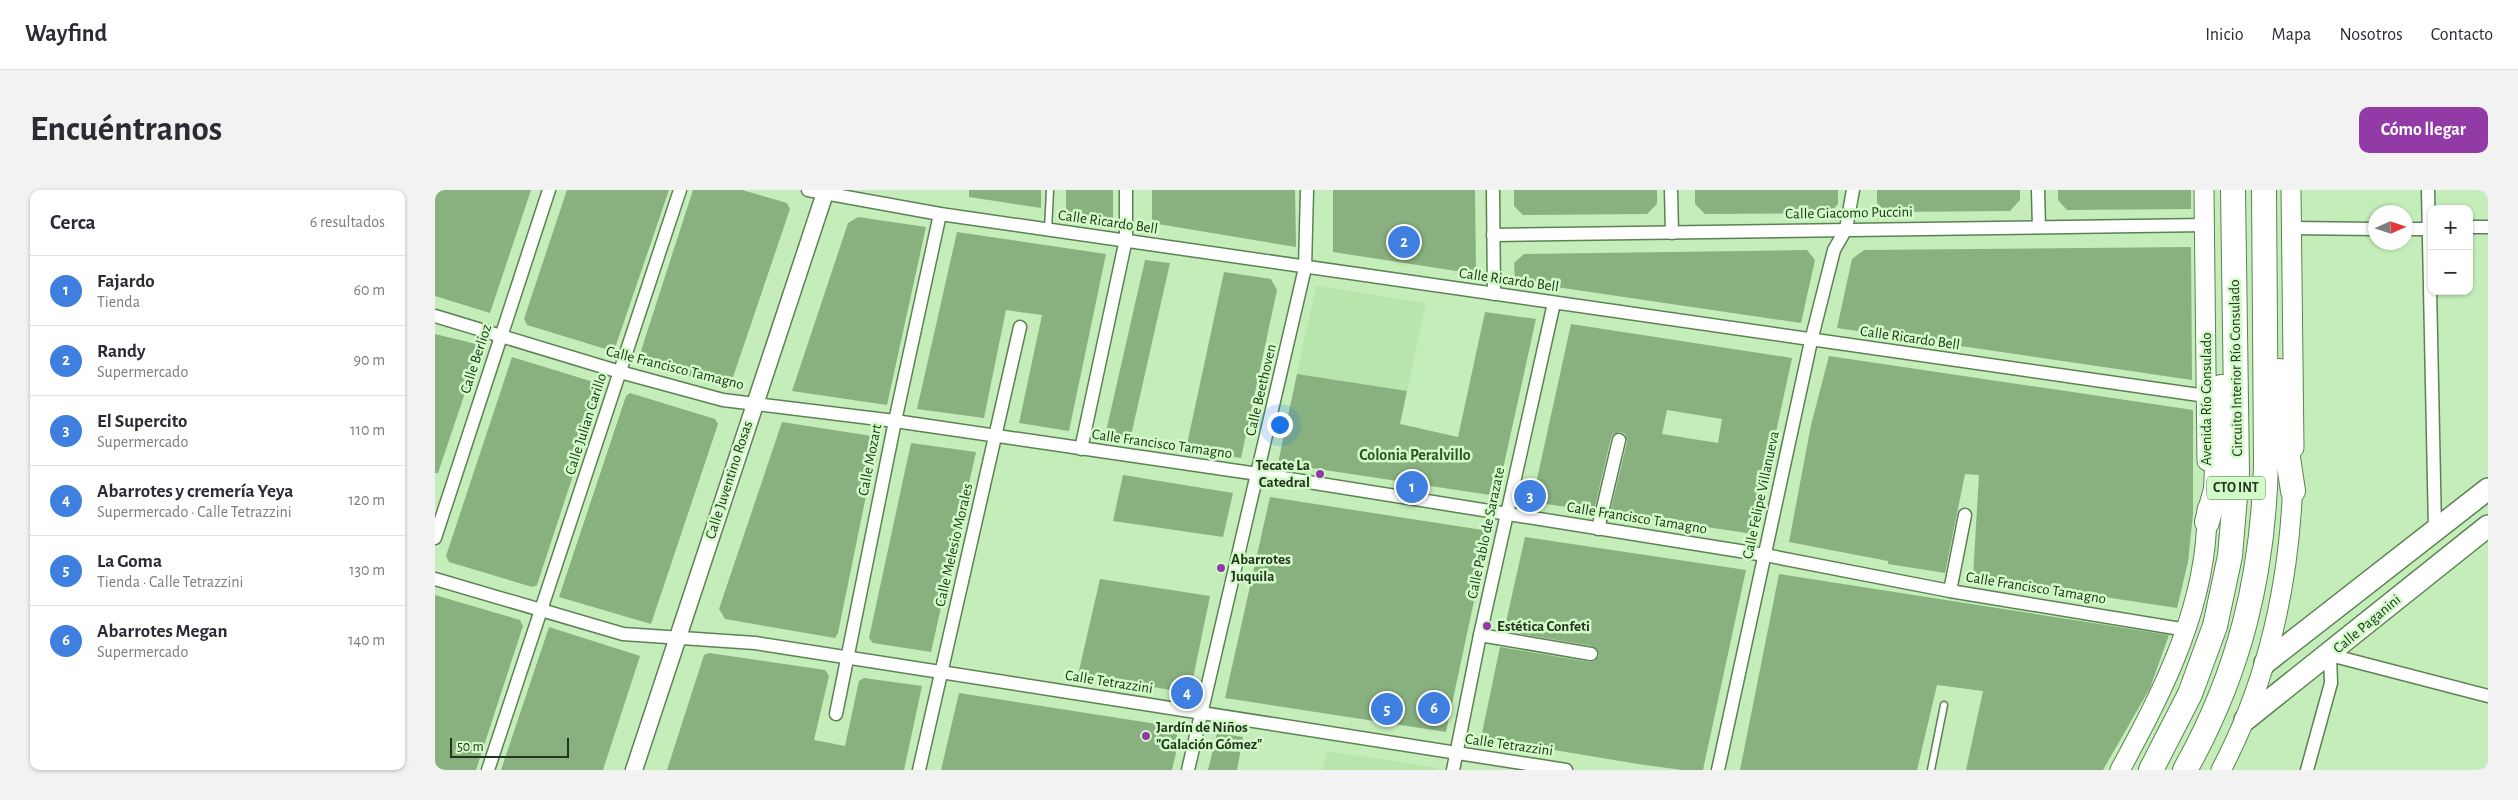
<!DOCTYPE html>
<html lang="es">
<head>
<meta charset="utf-8">
<style>
	:root { --surface:#fff; --page:#f2f2f3; --text:#2b2b33; --muted:#7c7c81; --line:#e1e1e2; --accent:#923aa6 }
	body { margin:0; font-family:"Alegreya Sans",sans-serif; background:var(--page); color:var(--text) }
	.controls { position:absolute; right:15px; top:15px; display:grid; overflow:hidden; border-radius:10px; box-shadow:0 1px 4px #0004 }
	.controls button { width:45px; height:45px; display:grid; place-items:center; padding:0; border:0; border-bottom:1px solid var(--line); background:var(--surface); color:var(--text); font:25px sans-serif }
	.compass { position:absolute; left:1933px; top:15px; width:45px; height:45px; border-radius:50%; background:var(--surface); box-shadow:0 1px 4px #0004; rotate:87deg }
	.scale { position:absolute; left:15px; bottom:12px; width:119px; box-sizing:border-box; padding-left:5px; border:2px solid #243420; border-top:0; font-size:14px; line-height:18px; white-space:nowrap; color:#243420; -webkit-text-stroke:4px #d1fbc7; paint-order:stroke }
	.you { position:absolute; left:844px; top:234px; width:18px; height:18px; margin:-12px; border:4px solid #fff; border-radius:50%; background:#1a73e8; box-shadow:0 0 0 8px #1a73e833 }
	.badge { display:grid; place-items:center; width:32px; height:32px; border-radius:50%; background:var(--accent); color:#fff; font-size:16px; font-weight:700 }
	.pin { position:absolute; translate:-50% -50%; border:2px solid #fff; box-shadow:0 1px 5px #0006 }
	.list { margin:0; padding:0; list-style:none }
	h2 { display:flex; justify-content:space-between; align-items:center; height:65px; margin:0; padding:0 20px; font-size:21px }
	h2 small { font-size:16px; font-weight:400; color:var(--muted) }
	.list li { display:grid; grid-template-columns:32px 1fr auto; gap:15px; align-items:center; box-sizing:border-box; height:70px; padding:0 20px; border-top:1px solid var(--line) }
	.list b { display:block; font-size:19px; white-space:nowrap }
	.list p { margin:0; font-size:16px; white-space:nowrap; color:var(--muted) }
	.list em { font-size:16px; font-style:normal; color:var(--muted) }
	.map { position:relative; flex:none; width:2053px; height:580px; overflow:hidden; border-radius:10px }
	header { display:flex; align-items:center; gap:30px; box-sizing:border-box; height:70px; padding:0 25px; background:var(--surface); border-bottom:1px solid var(--line) }
	header strong { font-size:24px }
	nav { display:flex; gap:28px; margin-inline-start:auto; font-size:18px }
	.intro { display:flex; align-items:center; justify-content:space-between; box-sizing:border-box; height:120px; padding:0 30px }
	h1 { margin:0; font-size:35px }
	.button { padding:12px 22px; border-radius:10px; background:var(--accent); color:#fff; font-size:18px; font-weight:700 }
	main { display:flex; gap:30px; padding:0 30px }
	aside { flex:1; background:var(--surface); border-radius:10px; box-shadow:0 1px 4px #0004 }
	.map>svg:first-child { display:block }
</style>
</head>
<body>
<header>
<strong>Wayfind</strong>
<nav><a>Inicio</a><a>Mapa</a><a>Nosotros</a><a>Contacto</a></nav>
</header>
<div class="intro"><h1>Encuéntranos</h1><a class="button">Cómo llegar</a></div>
<main>
<aside>
<h2>Cerca<small>6 resultados</small></h2>
<ul class="list">
<li><span class="badge" style="background:#3f7fe0">1</span><div><b>Fajardo</b><p>Tienda</p></div><em>60 m</em></li>
<li><span class="badge" style="background:#3f7fe0">2</span><div><b>Randy</b><p>Supermercado</p></div><em>90 m</em></li>
<li><span class="badge" style="background:#3f7fe0">3</span><div><b>El Supercito</b><p>Supermercado</p></div><em>110 m</em></li>
<li><span class="badge" style="background:#3f7fe0">4</span><div><b>Abarrotes y cremería Yeya</b><p>Supermercado · Calle Tetrazzini</p></div><em>120 m</em></li>
<li><span class="badge" style="background:#3f7fe0">5</span><div><b>La Goma</b><p>Tienda · Calle Tetrazzini</p></div><em>130 m</em></li>
<li><span class="badge" style="background:#3f7fe0">6</span><div><b>Abarrotes Megan</b><p>Supermercado</p></div><em>140 m</em></li>
</ul>
</aside>
<div class="map">
<svg width="2053" height="580" viewBox="0 0 2053 580">
	<rect width="100%" height="100%" fill="#c4edba"/>
	<!-- built -->
	<g fill="#b7e5ab">
		<polygon points="881,96 991,113 972,201 862,184"/>
		<polygon points="892,561 1003,578 1002,580 887,580"/>
	</g>
	<!-- building -->
	<g fill="#89b07f" fill-rule="evenodd">
		<polygon points="0,0 96,0 55,123 0,106"/>
		<polygon points="132,0 234,0 180,158 174,160 92,135 89,129"/>
		<polygon points="258,0 307,0 352,13 355,19 295,196 288,196 206,171 207,168 204,167"/>
		<polygon points="534,0 606,0 606,18 534,7"/>
		<polygon points="631,0 678,0 678,29 631,22"/>
		<polygon points="717,0 860,0 861,57 717,33"/>
		<polygon points="898,0 1040,0 1041,84 898,62"/>
		<polygon points="1079,0 1222,0 1222,14 1212,24 1088,25 1079,16"/>
		<polygon points="1260,0 1403,0 1403,14 1395,23 1270,24 1260,14"/>
		<polygon points="1442,0 1585,0 1585,10 1575,21 1451,22 1442,13"/>
		<polygon points="1623,0 1756,0 1756,19 1632,20 1623,10"/>
		<polygon points="423,27 491,37 452,215 357,201 413,33"/>
		<polygon points="522,42 671,64 634,241 584,233 607,125 571,120 549,228 482,219"/>
		<polygon points="1756,57 1757,190 1402,138 1417,69 1429,60"/>
		<polygon points="1372,60 1380,70 1366,133 1080,91 1079,73 1089,64"/>
		<polygon points="710,70 735,73 695,250 670,246"/>
		<polygon points="789,82 836,89 842,100 806,268 751,259"/>
		<polygon points="1050,122 1101,129 1062,306 843,273 862,184 972,201 965,234 1023,247"/>
		<path d="M1136 134 1357 168 1319 344 1175 323 1192 252 1190 244 1185 242 1178 244 1176 248 1159 321 1097 312ZM1232 220 1287 229 1283 253 1227 244Z"/>
		<polygon points="0,144 41,154 44,161 3,283 0,283"/>
		<polygon points="1394,166 1758,220 1758,324 1753,372 1742,418 1538,387 1544,285 1530,284 1510,383 1453,374 1453,371 1354,352 1376,235"/>
		<polygon points="77,167 165,194 166,200 102,395 97,397 14,372 11,366"/>
		<polygon points="195,203 280,229 283,234 216,434 124,407 191,206"/>
		<polygon points="347,232 443,247 403,443 400,448 290,429 284,419"/>
		<polygon points="476,253 541,262 496,462 438,453 434,448"/>
		<polygon points="688,285 798,303 788,347 678,331"/>
		<polygon points="835,307 1054,341 1011,542 790,508"/>
		<polygon points="1090,347 1311,380 1268,580 1247,580 1203,574 1046,548 1065,457 1155,472 1159,471 1164,466 1163,461 1157,456 1069,441"/>
		<polygon points="1344,384 1671,435 1734,445 1715,498 1668,580 1531,580 1548,501 1502,495 1482,580 1305,580"/>
		<polygon points="665,389 775,406 755,503 643,485"/>
		<polygon points="0,405 85,430 88,436 41,580 0,580"/>
		<polygon points="114,437 205,466 168,580 66,580"/>
		<polygon points="274,463 390,480 394,486 379,550 410,556 424,491 429,488 487,496 469,580 232,580 269,465"/>
		<polygon points="524,503 741,537 743,554 737,580 506,580"/>
		<polygon points="782,543 808,547 802,580 773,580"/>
	</g>
	<g fill="none" stroke-linecap="round" stroke-linejoin="round">
		<defs>
			<g id="service">
				<polyline points="613,40 615,0"/>
				<polyline points="1496,580 1509,515"/>
			</g>
			<g id="minor">
				<polyline points="373,0 505,24 1771,206"/>
				<polyline points="1058,0 1059,104"/>
				<polyline points="1236,0 1237,43"/>
				<polyline points="1603,0 1604,37"/>
				<polyline points="1993,0 2000,340"/>
				<polyline points="2034,37 2053,37"/>
				<polyline points="1857,38 1940,39"/>
				<polyline points="1970,39 1997,39"/>
				<polyline points="1058,45 1770,35"/>
				<polyline points="0,126 185,182 288,210 460,231 823,284 1330,365 1515,401 1752,440"/>
				<polyline points="646,259 691,49 691,0"/>
				<polyline points="1163,339 1184,250"/>
				<polyline points="0,348 114,0"/>
				<polyline points="0,389 188,444 320,453 1131,580"/>
				<polyline points="1515,401 1530,325"/>
				<polyline points="1045,445 1156,464"/>
				<polyline points="401,524 460,231 505,24"/>
				<polyline points="53,580 245,0"/>
				<polyline points="484,580 585,137"/>
				<polyline points="753,580 870,78 872,0"/>
				<polyline points="1018,580 1045,445 1119,113"/>
				<polyline points="1283,580 1376,151 1399,60 1411,39 1418,0"/>
				<polyline points="1872,580 1896,493 1895,465 2053,506"/>
			</g>
			<polyline id="tertiary" points="199,580 391,0"/>
			<g id="secondary">
				<polyline points="1769,0 1772,271"/>
				<polyline points="1856,0 1859,258"/>
				<path d="M1685 580C1729 499 1773 414 1772 319"/>
				<path d="M1786 580C1834 489 1855 390 1858 288"/>
			</g>
			<g id="primary">
				<polyline points="1830,473 2053,299"/>
				<polyline points="1810,530 2053,336"/>
			</g>
			<g id="motorway">
				<polyline points="1845,181 1848,234 1858,301"/>
				<polyline points="1772,332 1781,299 1786,197"/>
				<polyline points="1716,580 1755,504 1780,436 1795,366 1802,283 1798,0"/>
				<path d="M1750 580C1805 482 1828 386 1831 274L1829 0"/>
			</g>
		</defs>
		<!-- service casing -->
		<use href="#service" stroke="#5c8253" stroke-width="9"/>
		<!-- minor casing -->
		<use href="#minor" stroke="#5c8253" stroke-width="15"/>
		<!-- tertiary casing -->
		<use href="#tertiary" stroke="#5c8253" stroke-width="19"/>
		<!-- secondary casing -->
		<use href="#secondary" stroke="#5c8253" stroke-width="21"/>
		<!-- primary casing -->
		<use href="#primary" stroke="#5c8253" stroke-width="24"/>
		<!-- motorway casing -->
		<use href="#motorway" stroke="#5c8253" stroke-width="26"/>
		<!-- service -->
		<use href="#service" stroke="#fff" stroke-width="6"/>
		<!-- minor -->
		<use href="#minor" stroke="#fff" stroke-width="12"/>
		<!-- tertiary -->
		<use href="#tertiary" stroke="#fff" stroke-width="16"/>
		<!-- secondary -->
		<use href="#secondary" stroke="#fff" stroke-width="19"/>
		<!-- primary -->
		<use href="#primary" stroke="#fff" stroke-width="21"/>
		<!-- motorway -->
		<use href="#motorway" stroke="#fff" stroke-width="24"/>
	</g>
	<!-- markers -->
	<g fill="#923aa6" stroke="#d1fbc7" stroke-width="2">
		<circle cx="885" cy="284" r="5"/>
		<circle cx="786" cy="378" r="5"/>
		<circle cx="1052" cy="436" r="5"/>
		<circle cx="711" cy="546" r="5"/>
	</g>
	<g text-anchor="middle" dominant-baseline="central" stroke-width="5" stroke-linejoin="round" paint-order="stroke">
		<!-- shield labels -->
		<rect fill="#d1fbc7" stroke="#587052" stroke-width="1" x="1772" y="286.5" width="58" height="23" rx="4"/>
		<g font-size="14" font-weight="bold" fill="#243420">
			<text x="1801" y="298">CTO INT</text>
		</g>
		<!-- street labels -->
		<g font-size="15" fill="#243420" stroke="#d1fbc7">
			<text transform="translate(1414 23) rotate(-1)">Calle Giacomo Puccini</text>
			<text transform="translate(673 32) rotate(8)">Calle Ricardo Bell</text>
			<text transform="translate(1074 90) rotate(8)">Calle Ricardo Bell</text>
			<text transform="translate(1475 148) rotate(8)">Calle Ricardo Bell</text>
			<text transform="translate(41 169) rotate(-72)">Calle Berlioz</text>
			<text transform="translate(240 178) rotate(14)">Calle Francisco Tamagno</text>
			<text transform="translate(1801 178) rotate(-91)">Circuito Interior Río Consulado</text>
			<text transform="translate(826 200) rotate(-77)">Calle Beethoven</text>
			<text transform="translate(1771 209) rotate(-90)">Avenida Río Consulado</text>
			<text transform="translate(151 234) rotate(-72)">Calle Julian Carillo</text>
			<text transform="translate(727 254) rotate(8)">Calle Francisco Tamagno</text>
			<text transform="translate(435 270) rotate(-79)">Calle Mozart</text>
			<text transform="translate(294 290) rotate(-72)">Calle Juventino Rosas</text>
			<text transform="translate(1326 305) rotate(-78)">Calle Felipe Villanueva</text>
			<text transform="translate(1202 328) rotate(9)">Calle Francisco Tamagno</text>
			<text transform="translate(1051 343) rotate(-78)">Calle Pablo de Sarazate</text>
			<text transform="translate(519 355) rotate(-77)">Calle Melesio Morales</text>
			<text transform="translate(1601 398) rotate(9)">Calle Francisco Tamagno</text>
			<text transform="translate(1932 434) rotate(-40)">Calle Paganini</text>
			<text transform="translate(674 492) rotate(9)">Calle Tetrazzini</text>
			<text transform="translate(1074 555) rotate(8)">Calle Tetrazzini</text>
		</g>
		<!-- poi labels -->
		<g font-size="15" font-weight="bold" fill="#243420" stroke="#d1fbc7" text-anchor="start">
			<text x="875" y="275" text-anchor="end">Tecate La<tspan x="875" dy="17">Catedral</tspan></text>
			<text x="796" y="369">Abarrotes<tspan x="796" dy="17">Juquila</tspan></text>
			<text x="1062" y="436">Estética Confeti</text>
			<text x="721" y="537">Jardín de Niños<tspan x="721" dy="17">"Galación Gómez"</tspan></text>
		</g>
		<!-- neighbourhood labels -->
		<g font-size="16" font-weight="bold" fill="#305327" stroke="#d1fbc7">
			<text x="980" y="265">Colonia Peralvillo</text>
		</g>
	</g>
</svg>
<div class="controls">
<button>+</button>
<button>−</button>
</div>
<svg class="compass" viewBox="-18 -18 36 36"><path d="M0-13l5 13h-10z" fill="#e53935"/><path d="M0 13l5-13h-10z" fill="#7c7c81"/></svg>
<div class="scale">50 m</div>
<div class="you"></div>
<div class="pin badge" style="left:977px;top:297px;background:#3f7fe0">1</div>
<div class="pin badge" style="left:969px;top:52px;background:#3f7fe0">2</div>
<div class="pin badge" style="left:1095px;top:306px;background:#3f7fe0">3</div>
<div class="pin badge" style="left:752px;top:503px;background:#3f7fe0">4</div>
<div class="pin badge" style="left:952px;top:519px;background:#3f7fe0">5</div>
<div class="pin badge" style="left:999px;top:518px;background:#3f7fe0">6</div>
</div>
</main>
</body>
</html>
